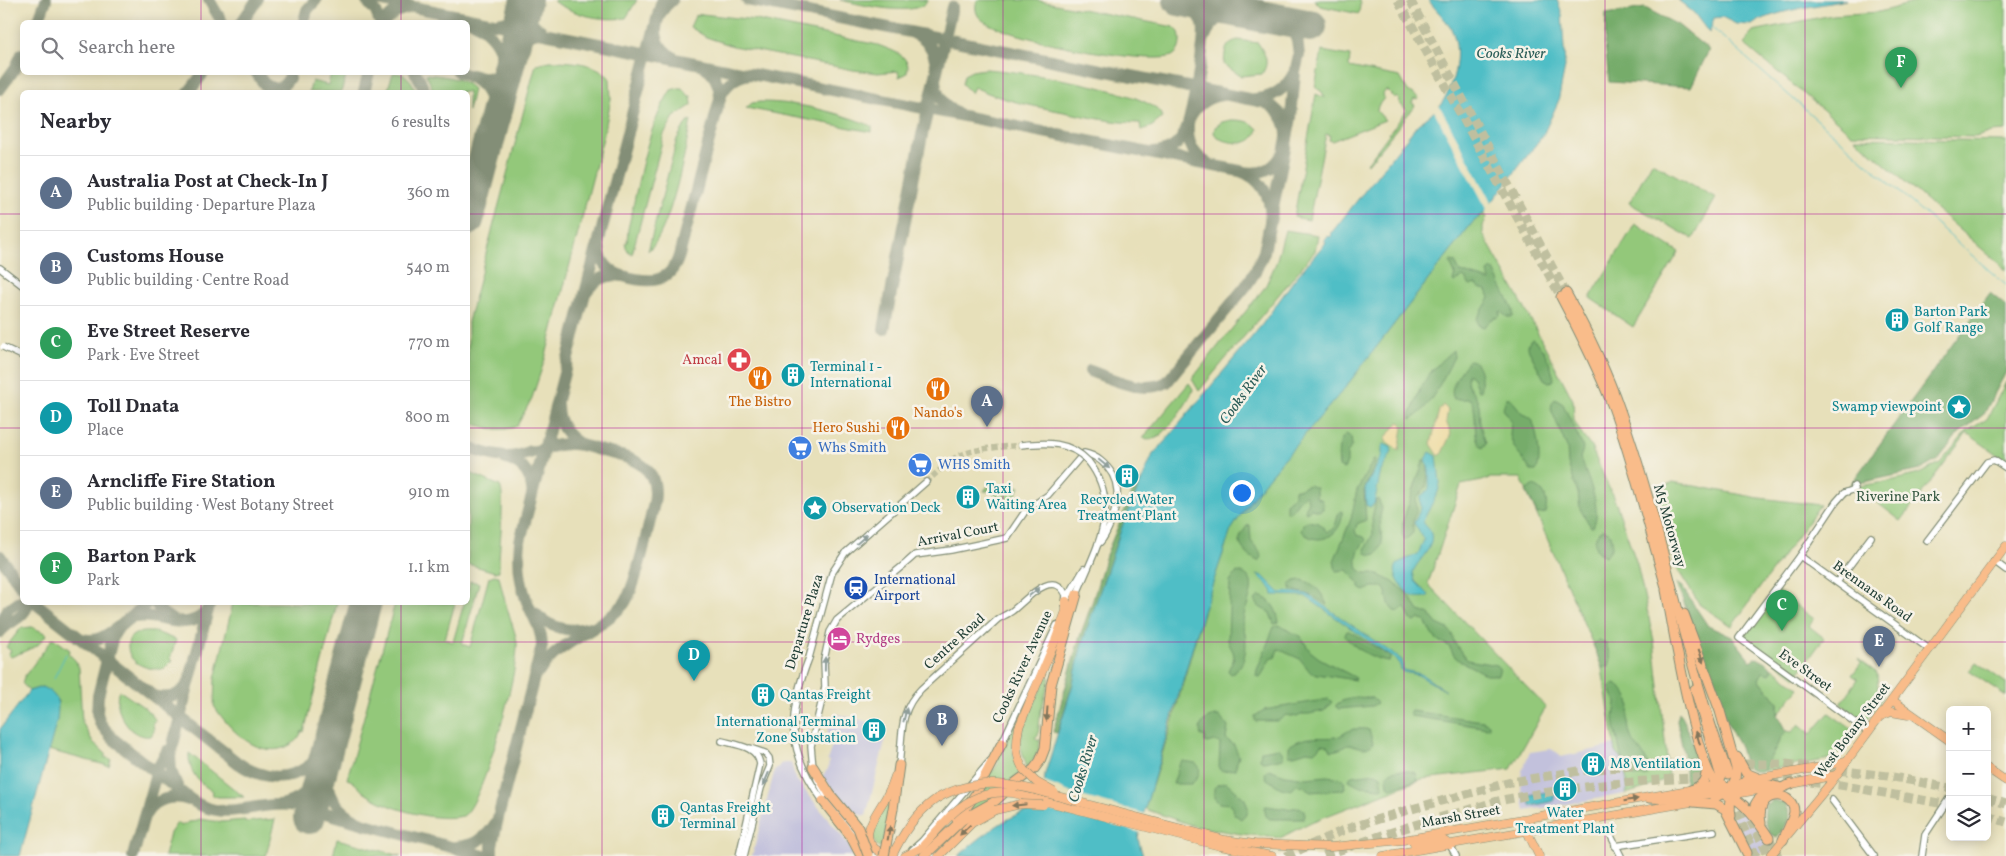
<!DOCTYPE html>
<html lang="en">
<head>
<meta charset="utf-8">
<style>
	:root { --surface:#fff; --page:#f7f7f7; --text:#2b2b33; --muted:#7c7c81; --line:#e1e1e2; --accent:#2563eb }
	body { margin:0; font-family:Vollkorn,serif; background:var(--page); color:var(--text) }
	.controls { position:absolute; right:15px; bottom:15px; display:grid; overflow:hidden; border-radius:8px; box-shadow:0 2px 12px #0003 }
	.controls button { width:45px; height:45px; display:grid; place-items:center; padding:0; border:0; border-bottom:1px solid var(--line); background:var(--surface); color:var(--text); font:25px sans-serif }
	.you { position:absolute; left:1241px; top:492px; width:18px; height:18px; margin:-12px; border:4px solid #fff; border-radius:50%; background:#1a73e8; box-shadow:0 0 0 8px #1a73e833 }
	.badge { display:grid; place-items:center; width:32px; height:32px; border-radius:50%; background:var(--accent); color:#fff; font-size:16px; font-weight:700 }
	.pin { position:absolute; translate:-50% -41px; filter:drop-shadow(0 1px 2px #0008) }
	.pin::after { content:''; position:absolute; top:26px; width:18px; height:15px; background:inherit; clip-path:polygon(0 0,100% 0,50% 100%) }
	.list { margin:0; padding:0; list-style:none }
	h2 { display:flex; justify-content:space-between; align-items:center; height:65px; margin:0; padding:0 20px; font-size:21px }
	h2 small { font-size:16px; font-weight:400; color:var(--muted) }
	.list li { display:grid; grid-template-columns:32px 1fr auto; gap:15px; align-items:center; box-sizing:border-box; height:75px; padding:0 20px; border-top:1px solid var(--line) }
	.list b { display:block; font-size:19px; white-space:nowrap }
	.list p { margin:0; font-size:16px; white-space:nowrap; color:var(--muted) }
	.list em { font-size:16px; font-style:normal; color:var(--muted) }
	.icon { flex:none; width:28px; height:28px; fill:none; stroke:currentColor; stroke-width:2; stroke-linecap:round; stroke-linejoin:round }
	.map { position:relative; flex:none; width:2006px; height:856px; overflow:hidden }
	.search { position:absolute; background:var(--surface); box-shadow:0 2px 12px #0003; left:20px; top:20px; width:450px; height:55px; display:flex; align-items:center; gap:12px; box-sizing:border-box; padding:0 18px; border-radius:8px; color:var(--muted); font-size:19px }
	.panel { position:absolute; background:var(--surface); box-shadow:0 2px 12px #0003; left:20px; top:90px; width:450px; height:515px; border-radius:8px }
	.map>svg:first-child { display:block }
</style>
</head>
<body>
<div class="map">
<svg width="2006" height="856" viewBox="0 0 2006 856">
	<rect width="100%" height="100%" fill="#f7f3e8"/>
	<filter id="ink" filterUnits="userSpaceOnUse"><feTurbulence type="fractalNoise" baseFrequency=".02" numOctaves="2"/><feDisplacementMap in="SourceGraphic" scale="10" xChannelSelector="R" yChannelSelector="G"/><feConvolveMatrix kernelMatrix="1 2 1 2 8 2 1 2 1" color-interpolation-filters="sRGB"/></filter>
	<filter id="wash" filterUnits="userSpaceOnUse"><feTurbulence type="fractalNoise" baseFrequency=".0096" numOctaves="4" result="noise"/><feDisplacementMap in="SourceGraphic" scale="20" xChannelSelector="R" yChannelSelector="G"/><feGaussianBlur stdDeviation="1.12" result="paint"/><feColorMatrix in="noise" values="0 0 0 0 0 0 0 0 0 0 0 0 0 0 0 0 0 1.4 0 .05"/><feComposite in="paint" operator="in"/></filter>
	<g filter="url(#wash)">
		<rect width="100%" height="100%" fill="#e7e0ba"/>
		<!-- industrial -->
		<g fill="#c2c1dc">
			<polygon points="837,714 885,726 885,741 866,816 847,811 822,776 828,769 829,761 827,761 834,739 827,735 831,718"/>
			<polygon points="1615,745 1616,752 1623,761 1628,789 1625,794 1525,811 1521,788 1522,770 1530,752 1551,749 1558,753 1561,757"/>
			<polygon points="791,762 795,778 850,846 853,856 752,856 775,769 778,768 780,764"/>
			<polygon points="1734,801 1756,822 1769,843 1758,856 1747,856 1733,817"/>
		</g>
		<!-- green -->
		<g fill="#93c87a" stroke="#598257">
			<path d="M554 0H637L626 18C598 21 577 15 554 2Z"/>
			<path d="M840 0H928C918 19 859 4 840 0Z"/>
			<path d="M977 0H1035L1174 27 1179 32C1181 40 1181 52 1172 56 1148 66 997 37 980 18 975 13 975 6 977 0Z"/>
			<polygon points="1314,0 1359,0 1360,5 1359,14 1320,6"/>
			<polygon points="1924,0 2006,0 2006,131 1991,132 1976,137 1852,134 1744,44 1753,31 1832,15 1879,12"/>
			<path d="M702 14 756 20 878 45C890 50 915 56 906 74L899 77 898 71 878 73 853 70 733 46 706 37 690 27 695 16Z"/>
			<path d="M1238 40 1258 43C1265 54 1270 62 1262 74L1241 76 1224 65C1225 53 1224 43 1238 40Z"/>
			<polygon points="1322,51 1350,56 1349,67 1400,77 1408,91 1419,98 1418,100 1414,99 1412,103 1415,105 1414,107 1368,164 1367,163 1407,110 1399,103 1400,101 1396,97 1394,98 1386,90 1383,94 1384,98 1378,106 1377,111 1385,120 1332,141 1329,140 1330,135 1326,134 1309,220 1294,217 1316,94 1325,98 1322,92 1315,87"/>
			<path d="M550 61C568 61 599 62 610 79L611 99 604 134 545 359 532 398 517 426C502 433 481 428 468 420V322L536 64Z"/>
			<path d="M984 69C1011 70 1160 90 1162 118L1151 127 1141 130 1140 123C1114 123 1089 117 1064 112 1033 106 1003 101 974 87L971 93 962 84 964 75 972 71Z"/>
			<polygon points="331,73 347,73 341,92 309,92 312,81 328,85"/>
			<path d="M393 73C407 72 412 81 416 92H387Z"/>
			<path d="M426 74C442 76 462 77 473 89L468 111V92H434Z"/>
			<path d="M678 88H682L689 96H691L692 105 674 117 664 134 632 254 627 250 625 243H627L628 229C639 183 645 131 671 90Z"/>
			<path d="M760 102C798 102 837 112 872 126V132L746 108 752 103Z"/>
			<path d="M691 120C686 148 670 234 648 251L677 139 685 125Z"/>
			<path d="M1231 120C1242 120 1251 121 1258 129 1253 148 1232 144 1218 138L1214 133 1215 127 1222 122Z"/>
			<polygon points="1855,138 2006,141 2006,270"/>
			<polygon points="1652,162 1716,198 1693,239 1629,203"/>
			<polygon points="1483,214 1487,217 1483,226 1483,234 1523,305 1573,400 1574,420 1582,435 1591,447 1617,506 1637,564 1654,641 1669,777 1649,787 1625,794 1628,788 1623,761 1616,752 1601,663 1521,478 1490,478 1482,481 1461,485 1428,584 1546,707 1511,769 1422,779 1311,822 1280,838 1241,834 1194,826 1148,810 1145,808 1172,723 1203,612 1231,530 1250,501 1270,475 1344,389 1472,223"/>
			<polygon points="1635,224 1679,252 1633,327 1590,298"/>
			<polygon points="1285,230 1318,235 1315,251 1199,391 1192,379 1265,287 1276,263"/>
			<polygon points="2006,382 2006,461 1967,433 1901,521 1858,488 1858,486 1886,482 1919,474 1940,463 1967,431 1987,419"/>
			<path d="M1189 383 1193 389C1192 398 1167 432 1158 437 1154 440 1148 439 1143 438Z"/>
			<path d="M468 472 500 486C506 495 498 554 499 571L495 572 468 564Z"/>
			<polygon points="1673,482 1759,498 1820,505 1732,626 1700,605 1674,564 1656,490"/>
			<polygon points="1008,484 1020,487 1012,502 988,491 984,491 987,487"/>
			<path d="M494 575 499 576C502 590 505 603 510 617 512 625 516 634 517 643 519 668 483 806 463 816 436 822 392 810 368 795 359 790 356 781 347 779L395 603H455L445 639 453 642 464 603 468 602V592L470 581 479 583 462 644 470 647 489 577Z"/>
			<polygon points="1776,590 1814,619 1809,626 1824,638 1796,677 1745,639 1744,636"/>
			<path d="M233 603H337L304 732 302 731C299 739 293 744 286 747 257 759 228 728 214 706L215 679Z"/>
			<polygon points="32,627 47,634 37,646 11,657 8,655 11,651 6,647 21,628"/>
			<path d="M156 632 176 640 170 659 172 661 164 669C149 670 128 665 128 646 128 642 129 638 132 636 138 631 149 632 156 632Z"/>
			<polygon points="53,638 70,650 68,653 75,660 79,668 82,722 93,742 106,754 104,757 111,759 109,766 48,750 57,720 58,701 42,687 29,691 22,683 24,677"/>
			<polygon points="1858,659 1877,673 1878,688 1883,697 1865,722 1841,704 1858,679 1852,675 1861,663"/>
			<polygon points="1976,662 2006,683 2006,696 1969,671"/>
			<polygon points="1772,667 1799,688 1778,715 1778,702 1759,679 1761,673 1772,671"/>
			<path d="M1046 677 1050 678 1042 708 1041 709 1038 736 1035 737 1038 741 1040 739C1040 751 1035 759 1027 768L1021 748H1019L1023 728Z"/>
			<path d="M118 692 120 691 145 708 156 720 153 722 154 731 151 736C129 739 114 711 118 692Z"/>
			<polygon points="1829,713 1856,732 1847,746 1830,759 1763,771 1782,736 1787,731 1792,732 1799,724 1811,734"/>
			<path d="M1019 715C1017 738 1005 749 1022 772L1004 785 990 801 969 812 967 809 990 772 994 770 999 762 997 760Z"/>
			<path d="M189 753 244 797H218L212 795 213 791C198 784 188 770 189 753Z"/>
			<path d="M889 796 892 797 883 845 878 847C864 832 882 811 889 796Z"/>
			<polygon points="199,819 221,822 245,820 245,822 275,819 266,856 164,856 170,833 177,823 181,826 189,822 198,821"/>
			<polygon points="337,839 401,856 333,856"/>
		</g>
		<!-- forest -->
		<g fill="#76ac6a" stroke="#4a744f">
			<polygon points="1645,8 1678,25 1709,50 1691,87 1609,82 1605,44 1606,14"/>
			<polygon points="1451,261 1455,262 1460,272 1490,281 1488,272 1492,269 1494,270 1513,310 1513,317 1507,317 1500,311 1500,316 1491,320 1484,327 1478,325 1477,319 1490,298 1487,290 1479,288 1476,284 1470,286 1466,279 1463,277 1455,283 1453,282 1455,274 1450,263"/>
			<polygon points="1990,293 2006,306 2006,372 1984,414 1957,435 1938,460 1920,470 1850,485"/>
			<path d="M1532 339C1545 346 1551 366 1554 379L1553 381 1549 382 1544 379 1529 351C1527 346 1528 343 1532 339Z"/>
			<path d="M1453 350 1454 357C1445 374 1429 411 1411 419 1409 414 1413 410 1414 405 1421 381 1434 366 1453 350Z"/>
			<path d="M1469 360C1481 360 1483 382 1480 391H1478L1473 378 1468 374C1464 385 1473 390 1477 399 1481 408 1479 415 1480 423 1481 430 1484 437 1486 443L1482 448C1470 434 1480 413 1470 399H1454C1447 386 1462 371 1469 360Z"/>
			<path d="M1506 398H1510L1523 414 1532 419C1536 429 1543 462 1536 471H1531L1514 447 1510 436 1511 421 1503 409Z"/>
			<path d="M1555 399 1563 404 1582 445 1583 449 1580 458C1587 477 1603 508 1593 527H1591L1580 509 1578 493 1568 464 1567 448 1551 409 1552 403Z"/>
			<path d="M1346 434 1351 437 1352 445 1347 454V463L1344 469 1339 467C1338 456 1337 441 1346 434Z"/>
			<path d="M1374 459 1376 462 1364 491 1366 520 1357 524 1355 531 1357 535 1364 537 1366 540C1358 549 1355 557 1358 569L1364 573H1374L1393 582 1408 594 1419 611 1429 614 1437 624 1448 629 1452 634 1454 642 1467 660 1497 665 1500 668 1498 675H1487L1460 661 1454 656 1449 646 1439 641 1432 635 1425 621 1419 619 1415 622 1411 620 1406 609 1403 608 1400 612 1394 611C1386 604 1389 594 1383 587H1372L1365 591 1361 589 1359 584 1347 570 1336 571 1334 561 1351 519 1357 490Z"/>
			<polygon points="1424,459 1428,465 1428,474 1426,487 1416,499 1417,509 1413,520 1413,533 1405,540 1402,534 1403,521"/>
			<polygon points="1137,481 1140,482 1123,524 1082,643 1073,684 1057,733 1053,732 1079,639 1093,600 1106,555"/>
			<path d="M1309 485 1316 488V497L1322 500 1323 509 1319 511 1311 509 1306 512 1305 511 1308 500 1306 495C1297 498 1297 508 1289 512L1286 511V503L1294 496V490Z"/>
			<path d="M1532 486C1545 488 1549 501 1545 513L1537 514 1526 491Z"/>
			<polygon points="1378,499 1382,508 1380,517 1382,544 1377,554 1371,555 1366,553 1365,549 1373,534 1372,518 1376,500"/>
			<path d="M1342 511C1344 534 1319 549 1301 531L1303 524 1307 521 1319 523 1327 532C1337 529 1336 520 1339 512Z"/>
			<path d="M1250 525 1251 541 1260 552 1261 557 1258 561C1250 558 1238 547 1240 538 1241 534 1245 529 1247 526Z"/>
			<path d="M1603 529 1610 533C1614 541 1613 550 1605 556L1598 552C1592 545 1595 533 1603 529Z"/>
			<path d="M1237 572C1265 576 1244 606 1243 621 1242 625 1244 629 1245 633 1247 648 1246 666 1231 674L1228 671C1229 666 1234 662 1234 656 1234 650 1229 647 1228 640L1230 582Z"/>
			<path d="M1302 580C1315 583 1323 594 1327 605L1313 596 1292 590 1290 585 1295 581Z"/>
			<path d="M1676 583 1682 587 1708 626 1732 637 1751 661 1756 658C1763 660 1771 663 1772 671L1770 674 1763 672 1759 679 1778 702V715L1787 731 1782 736 1763 771C1757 772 1751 772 1746 766 1742 759 1742 751 1739 745 1727 726 1721 705 1713 684 1701 650 1690 616 1676 583Z"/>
			<path d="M1259 596C1272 599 1277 610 1279 622L1274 624 1270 613C1261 607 1260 610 1255 600Z"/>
			<path d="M1279 625 1301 637 1310 651 1319 658 1356 678 1355 680 1311 673 1300 659 1278 649 1275 658H1271C1266 665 1265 671 1260 677L1256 676 1257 670 1274 627Z"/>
			<path d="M1347 631H1349L1390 656V660L1388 661C1374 659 1352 648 1345 635Z"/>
			<polygon points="1599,640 1606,643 1611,659 1609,666 1602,668 1593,644"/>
			<path d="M1616 683C1641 705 1623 711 1630 734 1634 749 1652 755 1647 776L1633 777 1628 772 1620 752 1615 727 1614 718 1616 702 1609 687 1612 684Z"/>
			<polygon points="1356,697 1372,698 1377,703 1372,706 1339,709 1336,707 1336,705 1342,701"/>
			<polygon points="1329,699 1332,702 1324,711 1309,714 1303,714 1297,717 1286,715 1278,721 1255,721 1255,716 1264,710"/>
			<polygon points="1411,711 1483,721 1489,724 1489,726 1488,728 1411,716 1409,714"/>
			<path d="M1679 713C1687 719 1697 761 1702 773L1696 781 1685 785V760L1677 721Z"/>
			<path d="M1219 716 1228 727 1226 739 1234 745 1239 756 1235 769 1223 771 1219 769 1220 743 1214 741 1207 743 1205 742V736H1201C1197 723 1207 716 1219 716Z"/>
			<path d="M1366 729 1369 730 1373 743C1365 753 1358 745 1348 744L1341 749 1331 751 1327 745 1323 744 1314 752 1307 751 1294 755H1289V746C1307 734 1318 739 1336 737 1342 736 1345 732 1350 730 1355 728 1362 729 1366 729Z"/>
			<polygon points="1279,748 1283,754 1283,758 1264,762 1260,759 1261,751"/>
			<path d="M1183 761C1186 762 1192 762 1195 763 1205 768 1196 781 1191 784H1173L1180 763Z"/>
			<polygon points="1269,769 1285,775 1306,778 1327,776 1340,778 1344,781 1345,788 1342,790 1310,792 1304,786 1296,785 1292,790 1281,788 1267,779 1265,773"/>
			<polygon points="1397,770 1409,771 1416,773 1418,780 1391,788 1388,786 1387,775 1392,771"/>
			<polygon points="1376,773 1381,776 1383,787 1381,788 1360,786 1349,780 1351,776"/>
			<polygon points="1226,782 1245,799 1249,811 1241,819 1234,814 1233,807 1231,804 1219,803 1214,798 1214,788 1217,785"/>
			<path d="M1773 800 1786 804 1790 816 1785 827 1777 837 1770 834C1765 823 1763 817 1766 805Z"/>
			<polygon points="1266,806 1287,809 1299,807 1304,810 1305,816 1303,819 1270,819 1266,816 1264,807"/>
		</g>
		<!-- sand -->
		<g fill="#eeda9e" stroke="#868c69">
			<polygon points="1443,405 1448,410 1446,421 1451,434 1442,453 1439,456 1431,444 1439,410"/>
			<polygon points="1399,422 1402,423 1403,428 1399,451 1386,441 1386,437"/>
		</g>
		<!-- water -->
		<g fill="#50bec6" stroke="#387e7d">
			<path d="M1428 0H1557L1562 14 1565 67 1558 102 1543 135 1483 214 1472 223 1344 389 1270 475 1250 501 1231 530 1203 612 1142 819 1138 839 1143 856H958C981 838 1011 809 1042 810L1045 774 1073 684 1082 643 1123 524 1153 454 1156 452 1261 326 1294 280 1326 242 1324 240 1328 236 1330 237 1332 235 1330 233 1332 232 1418 124C1427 118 1435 112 1441 104 1455 85 1463 48 1450 27 1444 17 1435 9 1428 0Z"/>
			<path d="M1678 0H1846C1822 5 1770 11 1752 25L1736 24 1722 17 1714 18 1709 33 1694 13Z"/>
			<polygon points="1384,444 1391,447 1392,452 1381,471 1374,504 1370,507 1366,505 1365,489 1382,455 1382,447"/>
			<path d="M1430 452 1437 456 1440 483 1438 492 1423 521C1424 525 1428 527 1430 531 1437 547 1418 559 1413 572L1415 581 1429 595 1427 597C1424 597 1419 598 1415 597 1406 595 1390 574 1397 565 1402 560 1412 557 1418 554L1424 540 1414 523 1421 508 1420 497 1429 489V471L1426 458Z"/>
			<polygon points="1257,574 1263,576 1280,593 1289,592 1307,594 1402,660 1403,670 1421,674 1446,691 1418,675 1403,672 1401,670 1399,662 1305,596 1273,595 1272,590"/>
			<path d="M42 687C59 695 59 702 57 720L20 856H0V729L29 691Z"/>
			<polygon points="1552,791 1554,793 1554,801 1532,806 1530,805 1529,795"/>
		</g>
		<!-- pier -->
		<g fill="#e7e0ba">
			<polygon points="1438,103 1493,205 1488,211 1433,109"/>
			<polygon points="1042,781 1077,795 1146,814 1142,833 1065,813 1027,808 1040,807"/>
		</g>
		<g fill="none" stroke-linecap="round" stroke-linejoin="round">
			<!-- stream -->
			<g stroke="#50bec6" stroke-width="1">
				<polyline points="1711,27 2006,285"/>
				<polyline points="54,678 66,654"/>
			</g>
			<!-- taxiway -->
			<g stroke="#838e77" stroke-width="12">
				<polyline points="209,0 222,22"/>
				<polyline points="366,0 376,12 380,22"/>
				<path d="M378 0 1240 171C1262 178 1273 199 1270 222"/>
				<path d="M526 0C524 13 531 24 542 31"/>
				<path d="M672 0C652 16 649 44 673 57"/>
				<path d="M747 0 1264 102C1280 109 1288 122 1287 140"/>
				<polyline points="304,21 307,10 316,0"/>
				<path d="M472 21C504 38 508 65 500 96"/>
				<polyline points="38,22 46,0"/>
				<polyline points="242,22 257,0"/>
				<polyline points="384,22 395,12 411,7"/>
				<path d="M497 23C511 22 521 14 525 0"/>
				<path d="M915 34C928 40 935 51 936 66"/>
				<path d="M1204 39C1212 16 1230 11 1252 15"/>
				<path d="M510 62C514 46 520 35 538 32"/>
				<path d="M701 64C714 72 720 84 720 99"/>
				<polyline points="256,72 269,91"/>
				<polyline points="415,72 420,80 425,92"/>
				<path d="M458 72C490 82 497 105 489 136"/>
				<path d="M470 75C485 78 500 82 508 66"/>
				<path d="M935 80C936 94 942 105 955 112"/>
				<path d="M265 84C274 91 283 89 289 78"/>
				<polyline points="0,89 16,67 22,54"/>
				<polyline points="189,92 204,72"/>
				<polyline points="364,92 369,72"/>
				<path d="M1255 99C1272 98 1286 89 1294 73"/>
				<path d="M1190 117C1197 104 1207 97 1222 95"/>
				<path d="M1188 126C1187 142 1193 155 1207 163"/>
				<path d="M1154 153C1166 152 1177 147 1183 136 1191 124 1207 38 1203 24 1199 12 1189 3 1176 0"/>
				<path d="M1244 172C1260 175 1274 169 1282 155"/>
				<polyline points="468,198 476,184 482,162"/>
				<path d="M623 276C647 283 670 285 679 256L721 95C727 83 736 76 750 74"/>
				<path d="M586 292C595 279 608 274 623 276 608 272 599 260 599 245"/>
				<polyline points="884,329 922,135 952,7"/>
				<path d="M1090 371C1112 379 1144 395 1167 382L1246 286 1255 272 1264 252 1291 118 1295 72 1299 55 1297 39 1288 24 1253 15"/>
				<path d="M557 405C557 423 567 437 582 445"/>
				<path d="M468 448C489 454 509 463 530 451"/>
				<path d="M522 455C538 451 556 443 571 444 581 444 592 448 602 451 631 458 661 464 654 503 649 524 635 592 623 605 599 631 558 641 539 672"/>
				<path d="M504 458C520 463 530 471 532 489"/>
				<polyline points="0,556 22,588"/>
				<path d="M34 602 238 763C278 791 320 774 333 727"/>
				<path d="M148 602 119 627 113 636 98 696 97 713 100 723 112 738 190 799C224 824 254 801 290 805 315 808 341 818 365 824"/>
				<polyline points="155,602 162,613 172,620"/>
				<path d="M535 613C550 629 571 633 590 627"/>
				<path d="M128 619C154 608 190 639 209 607"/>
				<polyline points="0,626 8,609 22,600"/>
				<path d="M0 632C10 619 23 621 29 602"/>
				<path d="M79 638C95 644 106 636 118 627"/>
				<path d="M154 696C168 700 180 696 188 684"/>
				<path d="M328 749C320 783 331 811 365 824L484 856"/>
				<polyline points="178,788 171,771 170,756 210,602"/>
				<path d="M285 804C304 798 318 784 323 764"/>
				<path d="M146 814C155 799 172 794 189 800"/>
				<path d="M456 847C473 846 487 838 495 824"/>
				<polyline points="133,856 157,770 167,751"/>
				<path d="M492 856V845L498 818 542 646C542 628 532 616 526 599 519 580 518 561 520 541L662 0"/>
			</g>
			<!-- runway -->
			<g stroke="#838e77" stroke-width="32">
				<polyline points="1179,0 1311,26"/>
				<polyline points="468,220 526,0"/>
				<polyline points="309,818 366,602"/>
			</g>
		</g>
	</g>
	<g filter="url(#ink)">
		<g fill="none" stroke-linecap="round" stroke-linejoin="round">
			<!-- minor-tunnel -->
			<path stroke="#bfbf9f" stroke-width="5.5" stroke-dasharray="5.5 3" stroke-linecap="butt" d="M926 482C935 475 943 466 953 459 972 447 1000 448 1021 445"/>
			<!-- highway-tunnel -->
			<g stroke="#bfbf9f" stroke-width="9" stroke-dasharray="9 4.5" stroke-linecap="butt">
				<polyline points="1398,0 1561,297"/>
				<polyline points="1410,0 1566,293"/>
				<polyline points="1730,776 1741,776 1840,785 1950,805"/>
				<polyline points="1987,798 2006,804"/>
				<polyline points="1731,799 1756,856"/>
				<polyline points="1744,808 1769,856"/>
				<polyline points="1987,816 2006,822"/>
				<polyline points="1769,838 1778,856"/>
				<polyline points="1286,856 1346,829 1408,810 1511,782 1585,770 1654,764 1785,764 1888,776 1950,788"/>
				<path d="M1324 856C1369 839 1414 824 1461 812 1476 808 1492 802 1508 799 1576 786 1643 780 1712 777"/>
			</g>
			<defs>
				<g id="minor">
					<polyline points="0,268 22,285"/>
					<polyline points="1854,486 1855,489 1844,493 1836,502 1800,556 1739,638 1868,732"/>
					<polyline points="1927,541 1987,462 1994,460 2006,468"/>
					<polyline points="845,553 926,482"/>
					<polyline points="1800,556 1929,649"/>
					<polyline points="1994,561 2006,570"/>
					<polyline points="1837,582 1871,537"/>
					<path d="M1077 594C1095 549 1124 506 1088 461"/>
					<polyline points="1067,598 1084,569"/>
					<path d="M809 658C787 715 786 750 823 801"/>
					<path d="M722 741C737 745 757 746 760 764L739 856"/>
					<polyline points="1001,745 1057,625"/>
					<path d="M899 765C903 735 898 712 921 689L998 619C1003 616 1008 614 1012 611 1025 601 1053 567 1066 595L1065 604"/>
					<path d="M813 768 811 746 825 687 824 660 830 632 837 620 906 563 915 555 951 550 1007 538 1026 510 1048 495 1084 453C1090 454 1096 457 1101 461 1123 479 1119 501 1110 525 1107 531 1104 540 1098 544"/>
					<polyline points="817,779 827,798 859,836"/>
					<polyline points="1832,800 1874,856"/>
					<polyline points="1610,834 1621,856"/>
					<polyline points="1450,845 1456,856"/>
					<polyline points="1615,846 1714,831"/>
					<polyline points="912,850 922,841 990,761"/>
					<polyline points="744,856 761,788 770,766 769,758 765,753 750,748"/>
					<polyline points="1922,856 1925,835 1950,797"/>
				</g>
				<g id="major">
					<polyline points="1892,700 1950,741"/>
					<polyline points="1881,716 1891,712 1908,715"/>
					<polyline points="1987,768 2006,781"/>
					<path d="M1024 770C1015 757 1016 742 1019 727L1055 641 1066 611V601"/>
					<polyline points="1754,779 1827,766 1848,760"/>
					<polyline points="1787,785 1836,775"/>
					<polyline points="1013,793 1220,846 1272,856"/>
					<polyline points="1730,795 1775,787"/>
					<polyline points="1079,802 1225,840 1255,844 1331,847 1403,840 1723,784"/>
					<polyline points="1521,819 1539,856"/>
					<polyline points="1414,843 1443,840 1450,845"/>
					<path d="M889 856C852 843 873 820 886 797 890 790 893 783 895 776"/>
					<path d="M892 856C903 833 915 814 936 799"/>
					<polyline points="905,856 921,848 951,815"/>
					<polyline points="939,856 972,823 995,810"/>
					<polyline points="1383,856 1697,801"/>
					<polyline points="1770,856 1829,785 2006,546"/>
				</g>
				<g id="highway">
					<path d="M1566 293C1587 331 1606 369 1620 410 1663 529 1683 656 1728 774"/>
					<path d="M1561 297C1580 333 1598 369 1613 407 1635 468 1650 532 1668 594"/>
					<path d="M1666 590C1672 621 1696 771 1718 784 1734 793 1747 784 1763 784 1768 784 1773 786 1778 787"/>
					<polyline points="1684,614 1720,711 1736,768 1735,780 1731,788 1714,798"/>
					<polyline points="1695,689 1721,777"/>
					<polyline points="1737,757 1746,773 1758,778"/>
					<polyline points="813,767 830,794"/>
					<path d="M1691 790C1702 786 1707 780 1706 768"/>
					<path d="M1649 798C1714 803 1724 767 1769 838"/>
					<polyline points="823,801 850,835 861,856"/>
					<polyline points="1693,802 1716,804 1725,809 1747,853"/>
					<polyline points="893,809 899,765"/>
					<path d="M1731 816C1728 801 1733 787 1748 780"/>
					<path d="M1754 816C1751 793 1775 792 1791 784"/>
					<polyline points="957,820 975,795 1002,743"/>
					<path d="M1761 823C1754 788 1793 790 1794 811 1794 817 1786 833 1783 840"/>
					<polyline points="924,856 962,820 994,802 1015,783 1034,769 1040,761 1045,748 1051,685 1077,594"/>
				</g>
			</defs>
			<!-- minor casing -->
			<use href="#minor" stroke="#838e77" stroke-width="8"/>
			<!-- major casing -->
			<use href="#major" stroke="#838e77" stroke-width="9"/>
			<!-- highway casing -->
			<use href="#highway" stroke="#838e77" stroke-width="11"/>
			<!-- minor -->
			<use href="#minor" stroke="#fff" stroke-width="5.5"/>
			<!-- major -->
			<use href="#major" stroke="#f9bc8a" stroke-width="8"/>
			<!-- highway -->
			<use href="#highway" stroke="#f9bc8a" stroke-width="9"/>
			<defs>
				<g id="minor-bridge">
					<polyline points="3,347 22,356"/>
					<path d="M1021 445C1047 442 1069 441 1088 461"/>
					<polyline points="809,658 832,573 845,553"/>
				</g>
				<g id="major-bridge">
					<polyline points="1024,770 1036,782 1054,792"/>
					<path d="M936 799C986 770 1028 789 1079 802"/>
					<polyline points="995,810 1021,804 1043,805"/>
					<path d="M951 815C969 798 988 790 1013 793"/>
				</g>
				<g id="highway-bridge">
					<polyline points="830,794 858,828 868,855"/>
					<polyline points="884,856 893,809"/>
				</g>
			</defs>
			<!-- minor-bridge casing -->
			<use href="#minor-bridge" stroke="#838e77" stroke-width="8" stroke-linecap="butt"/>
			<!-- major-bridge casing -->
			<use href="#major-bridge" stroke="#838e77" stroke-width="9" stroke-linecap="butt"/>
			<!-- highway-bridge casing -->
			<use href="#highway-bridge" stroke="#838e77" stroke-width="11" stroke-linecap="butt"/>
			<!-- minor-bridge -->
			<use href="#minor-bridge" stroke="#fff" stroke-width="5.5"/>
			<!-- major-bridge -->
			<use href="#major-bridge" stroke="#f9bc8a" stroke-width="8"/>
			<!-- highway-bridge -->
			<use href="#highway-bridge" stroke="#f9bc8a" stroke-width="9"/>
		</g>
		<!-- one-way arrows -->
		<defs><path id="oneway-solid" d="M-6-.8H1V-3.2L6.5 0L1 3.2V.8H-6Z" transform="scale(1.25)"/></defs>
		<g fill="#8f9e9a">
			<use href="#oneway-solid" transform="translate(1104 464) rotate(40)"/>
			<use href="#oneway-solid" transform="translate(862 539) rotate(-41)"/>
			<use href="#oneway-solid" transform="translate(1034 592) rotate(-38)"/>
			<use href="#oneway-solid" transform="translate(825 664) rotate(-89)"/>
			<use href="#oneway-solid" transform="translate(905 715) rotate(-77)"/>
			<use href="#oneway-solid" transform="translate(766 779) rotate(113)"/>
		</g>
		<g fill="#81765b">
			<use href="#oneway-solid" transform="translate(1701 656) rotate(71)"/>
			<use href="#oneway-solid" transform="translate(1047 714) rotate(94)"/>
			<use href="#oneway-solid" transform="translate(1698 738) rotate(-106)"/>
			<use href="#oneway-solid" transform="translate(1631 800) rotate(-9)"/>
			<use href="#oneway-solid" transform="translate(1019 805) rotate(174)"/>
			<use href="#oneway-solid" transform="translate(965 830) rotate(136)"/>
			<use href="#oneway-solid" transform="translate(889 833) rotate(-79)"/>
		</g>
	</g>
	<!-- grid -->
	<path fill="none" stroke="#b5179e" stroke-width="1" stroke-opacity="0.55" d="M201 0V22M401 0V22M602 0V856M802 0V856M1003 0V856M1204 0V856M1404 0V856M1605 0V856M1805 0V856M201 72V92M401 72V92M0 214H22M468 214H2006M0 428H22M468 428H2006M201 602V856M401 602V856M0 642H2006"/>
	<!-- icons -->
	<defs>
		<symbol id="building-disc" viewBox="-11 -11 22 22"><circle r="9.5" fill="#0f9aa8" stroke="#f7f3e8"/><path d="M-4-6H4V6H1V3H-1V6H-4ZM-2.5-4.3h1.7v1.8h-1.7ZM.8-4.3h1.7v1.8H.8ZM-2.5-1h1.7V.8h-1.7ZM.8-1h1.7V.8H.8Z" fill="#fff"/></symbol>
		<symbol id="pharmacy-disc" viewBox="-11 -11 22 22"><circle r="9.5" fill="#e0444e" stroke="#f7f3e8"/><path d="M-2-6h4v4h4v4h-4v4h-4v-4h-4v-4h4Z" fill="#fff"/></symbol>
		<symbol id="restaurant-disc" viewBox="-11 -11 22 22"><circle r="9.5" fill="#e8710a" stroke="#f7f3e8"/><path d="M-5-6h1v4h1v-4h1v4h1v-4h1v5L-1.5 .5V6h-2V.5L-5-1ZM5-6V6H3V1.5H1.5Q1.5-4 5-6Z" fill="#fff"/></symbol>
		<symbol id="sight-disc" viewBox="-11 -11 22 22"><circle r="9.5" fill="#0f9aa8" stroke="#f7f3e8"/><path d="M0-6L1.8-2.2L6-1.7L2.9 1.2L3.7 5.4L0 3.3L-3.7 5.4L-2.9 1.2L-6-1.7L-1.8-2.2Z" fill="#fff"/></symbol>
		<symbol id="supermarket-disc" viewBox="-11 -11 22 22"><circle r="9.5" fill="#3f7fe0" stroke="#f7f3e8"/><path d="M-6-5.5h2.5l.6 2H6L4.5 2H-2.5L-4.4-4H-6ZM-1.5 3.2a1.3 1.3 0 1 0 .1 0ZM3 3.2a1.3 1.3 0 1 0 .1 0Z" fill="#fff"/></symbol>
		<symbol id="station-disc" viewBox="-11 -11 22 22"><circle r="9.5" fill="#1a4fb4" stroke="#f7f3e8"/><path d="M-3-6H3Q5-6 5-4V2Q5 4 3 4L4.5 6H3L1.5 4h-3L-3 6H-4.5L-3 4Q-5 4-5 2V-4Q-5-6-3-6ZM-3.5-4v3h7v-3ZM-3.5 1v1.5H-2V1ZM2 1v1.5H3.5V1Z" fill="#fff"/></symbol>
		<symbol id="hotel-disc" viewBox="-11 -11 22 22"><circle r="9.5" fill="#d1479c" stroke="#f7f3e8"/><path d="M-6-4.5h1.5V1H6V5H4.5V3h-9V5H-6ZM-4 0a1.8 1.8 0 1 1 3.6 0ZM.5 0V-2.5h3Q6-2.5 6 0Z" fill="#fff"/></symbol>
	</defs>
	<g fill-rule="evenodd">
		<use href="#building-disc" x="1883" y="306" width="28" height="28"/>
		<use href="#pharmacy-disc" x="725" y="346" width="28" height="28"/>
		<use href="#building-disc" x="779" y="361" width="28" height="28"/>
		<use href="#restaurant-disc" x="746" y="364" width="28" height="28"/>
		<use href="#restaurant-disc" x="924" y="375" width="28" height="28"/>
		<use href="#sight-disc" x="1945" y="393" width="28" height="28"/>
		<use href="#restaurant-disc" x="884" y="414" width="28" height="28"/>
		<use href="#supermarket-disc" x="786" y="434" width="28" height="28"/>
		<use href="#supermarket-disc" x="906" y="451" width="28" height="28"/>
		<use href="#building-disc" x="1113" y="462" width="28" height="28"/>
		<use href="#building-disc" x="954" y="483" width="28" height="28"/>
		<use href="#sight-disc" x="801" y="494" width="28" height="28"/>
		<use href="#station-disc" x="842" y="574" width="28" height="28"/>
		<use href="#hotel-disc" x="825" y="625" width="28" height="28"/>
		<use href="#building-disc" x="749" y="681" width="28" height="28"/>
		<use href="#building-disc" x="860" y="716" width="28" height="28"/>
		<use href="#building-disc" x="1579" y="750" width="28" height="28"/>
		<use href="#building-disc" x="1551" y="775" width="28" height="28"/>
		<use href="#building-disc" x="649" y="802" width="28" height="28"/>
	</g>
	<g text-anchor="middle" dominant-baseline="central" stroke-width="5" stroke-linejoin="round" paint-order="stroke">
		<!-- culture labels -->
		<g font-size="14" fill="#0d838f" stroke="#f7f3e8" text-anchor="start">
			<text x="1914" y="312">Barton Park<tspan x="1914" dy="16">Golf Range</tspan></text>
			<text x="810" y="367">Terminal 1 -<tspan x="810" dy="16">International</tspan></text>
			<text x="1942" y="407" text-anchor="end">Swamp viewpoint</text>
			<text x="986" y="489">Taxi<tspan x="986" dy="16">Waiting Area</tspan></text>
			<text x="1127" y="500" text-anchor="middle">Recycled Water<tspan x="1127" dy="16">Treatment Plant</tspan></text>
			<text x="832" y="508">Observation Deck</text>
			<text x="780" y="695">Qantas Freight</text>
			<text x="856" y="722" text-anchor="end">International Terminal<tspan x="856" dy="16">Zone Substation</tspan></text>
			<text x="1610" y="764">M8 Ventilation</text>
			<text x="680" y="808">Qantas Freight<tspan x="680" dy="16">Terminal</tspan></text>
			<text x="1565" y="813" text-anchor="middle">Water<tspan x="1565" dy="16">Treatment Plant</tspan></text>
		</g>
		<!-- health labels -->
		<g font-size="14" fill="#be3a42" stroke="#f7f3e8" text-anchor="end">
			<text x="722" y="360">Amcal</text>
		</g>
		<!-- food labels -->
		<g font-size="14" fill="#c56008" stroke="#f7f3e8">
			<text x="760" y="402">The Bistro</text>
			<text x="938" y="413">Nando's</text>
			<text x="880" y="428" text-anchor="end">Hero Sushi</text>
		</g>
		<!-- shop labels -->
		<g font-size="14" fill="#366cbe" stroke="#f7f3e8" text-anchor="start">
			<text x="818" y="448">Whs Smith</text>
			<text x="938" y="465">WHS Smith</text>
		</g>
		<!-- park labels -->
		<g font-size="14" fill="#365942" stroke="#f7f3e8">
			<text x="1898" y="497">Riverine Park</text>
		</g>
		<!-- street labels -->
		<g font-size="14" fill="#1f3d34" stroke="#f7f3e8">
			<text transform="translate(1669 526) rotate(74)">M5 Motorway</text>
			<text transform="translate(958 535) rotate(-11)">Arrival Court</text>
			<text transform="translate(1872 592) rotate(36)">Brennans Road</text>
			<text transform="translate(805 622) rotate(-73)">Departure Plaza</text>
			<text transform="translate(955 642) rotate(-42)">Centre Road</text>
			<text transform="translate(1023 667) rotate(-65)">Cooks River Avenue</text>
			<text transform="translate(1805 671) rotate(36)">Eve Street</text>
			<text transform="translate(1853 731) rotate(-53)">West Botany Street</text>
			<text transform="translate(1461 817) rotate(-10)">Marsh Street</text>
		</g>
		<!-- transit labels -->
		<g font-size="14" fill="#164399" stroke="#f7f3e8" text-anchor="start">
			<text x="874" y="580">International<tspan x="874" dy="16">Airport</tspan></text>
		</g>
		<!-- hotel labels -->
		<g font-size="14" fill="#b23c85" stroke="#f7f3e8" text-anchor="start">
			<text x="856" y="639">Rydges</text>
		</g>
		<!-- water labels -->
		<g font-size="15" font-style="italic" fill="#2b5d58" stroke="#f7f3e8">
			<text x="1511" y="54">Cooks River</text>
			<text transform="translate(1244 395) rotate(-54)">Cooks River</text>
			<text transform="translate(1084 769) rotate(-73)">Cooks River</text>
		</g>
	</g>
</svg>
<div class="controls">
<button>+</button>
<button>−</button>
<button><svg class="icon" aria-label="layers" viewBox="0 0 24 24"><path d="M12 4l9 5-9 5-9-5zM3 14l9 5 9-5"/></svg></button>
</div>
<div class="you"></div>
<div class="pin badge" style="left:987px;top:427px;background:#5c6f8a">A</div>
<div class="pin badge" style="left:942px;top:746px;background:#5c6f8a">B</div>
<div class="pin badge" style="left:1782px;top:631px;background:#2e9e5b">C</div>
<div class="pin badge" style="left:694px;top:681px;background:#0f9aa8">D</div>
<div class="pin badge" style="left:1879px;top:667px;background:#5c6f8a">E</div>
<div class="pin badge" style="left:1901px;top:88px;background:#2e9e5b">F</div>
<div class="search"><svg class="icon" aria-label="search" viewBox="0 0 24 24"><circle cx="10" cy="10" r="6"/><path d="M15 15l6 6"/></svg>Search here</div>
<section class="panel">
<h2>Nearby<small>6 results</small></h2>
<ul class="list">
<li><span class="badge" style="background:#5c6f8a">A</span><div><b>Australia Post at Check-In J</b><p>Public building · Departure Plaza</p></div><em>360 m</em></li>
<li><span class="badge" style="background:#5c6f8a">B</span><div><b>Customs House</b><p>Public building · Centre Road</p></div><em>540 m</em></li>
<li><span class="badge" style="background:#2e9e5b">C</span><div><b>Eve Street Reserve</b><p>Park · Eve Street</p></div><em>770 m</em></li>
<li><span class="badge" style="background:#0f9aa8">D</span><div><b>Toll Dnata</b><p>Place</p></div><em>800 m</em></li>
<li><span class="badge" style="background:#5c6f8a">E</span><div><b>Arncliffe Fire Station</b><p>Public building · West Botany Street</p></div><em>910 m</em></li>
<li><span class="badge" style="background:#2e9e5b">F</span><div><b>Barton Park</b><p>Park</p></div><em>1.1 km</em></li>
</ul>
</section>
</div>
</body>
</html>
